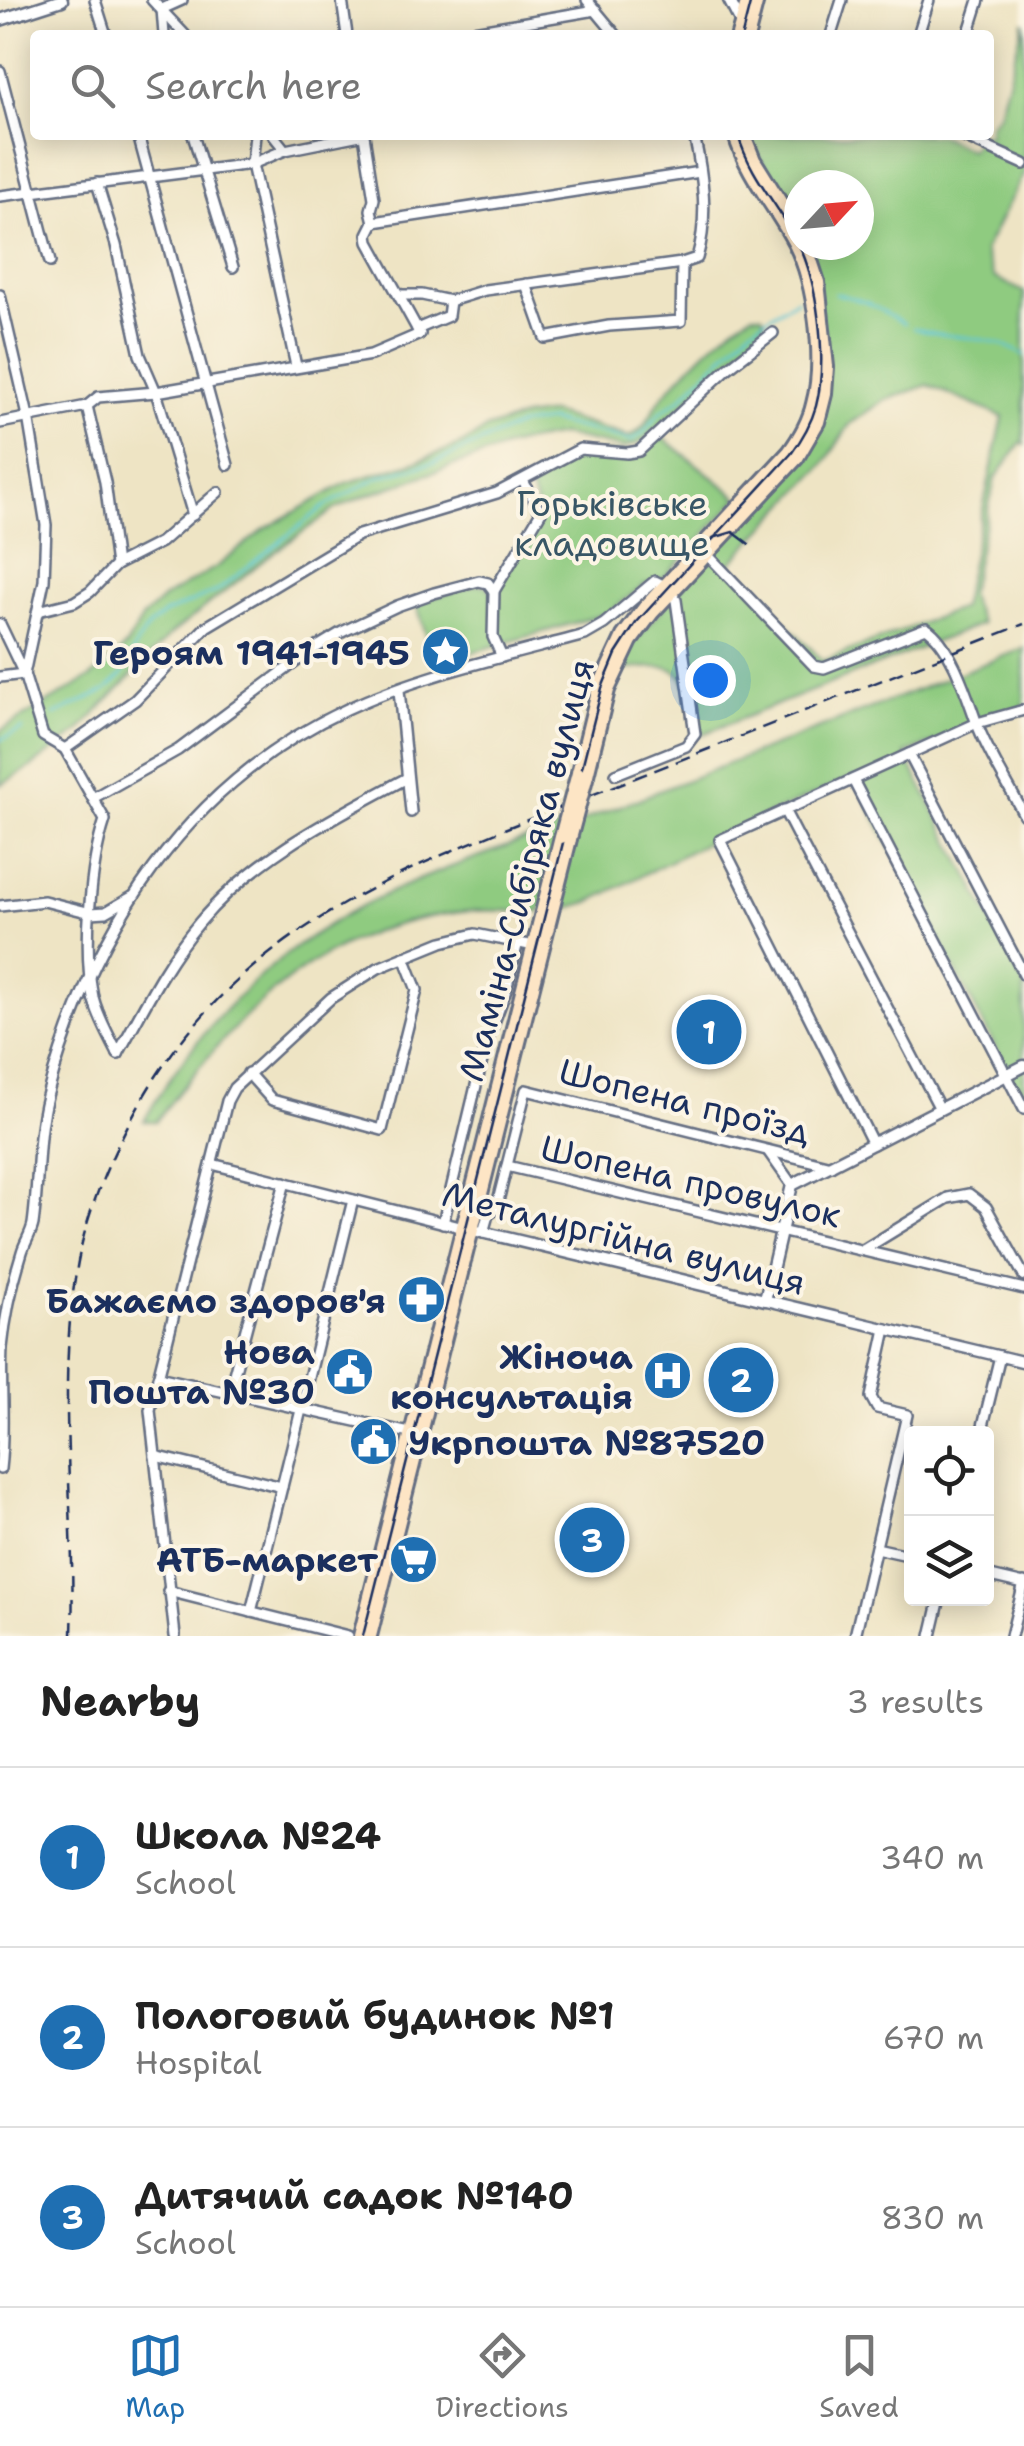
<!DOCTYPE html>
<html lang="en">
<head>
<meta charset="utf-8">
<style>
	:root { --surface:#fff; --page:#f6f6f6; --text:#222; --muted:#767676; --line:#e0e0e0; --accent:#1f6fb2 }
	body { margin:0; font-family:"Shantell Sans",sans-serif; background:var(--page); color:var(--text) }
	.controls { position:absolute; right:30px; bottom:30px; display:grid; overflow:hidden; border-radius:10px; box-shadow:0 5px 25px #0003 }
	.controls button { width:90px; height:90px; display:grid; place-items:center; padding:0; border:0; border-bottom:2px solid var(--line); background:var(--surface); color:var(--text); font:50px sans-serif }
	.compass { position:absolute; left:784px; top:170px; width:90px; height:90px; border-radius:50%; background:var(--surface); box-shadow:0 5px 25px #0003; rotate:64deg }
	.you { position:absolute; left:710px; top:680px; width:35px; height:35px; margin:-25px; border:8px solid #fff; border-radius:50%; background:#1a73e8; box-shadow:0 0 0 15px #1a73e833 }
	.badge { display:grid; place-items:center; width:65px; height:65px; border-radius:50%; background:var(--accent); color:#fff; font-size:32px; font-weight:700 }
	.pin { position:absolute; translate:-50% -50%; border:5px solid #fff; box-shadow:0 2px 10px #0006 }
	.list { margin:0; padding:0; list-style:none }
	h2 { display:flex; justify-content:space-between; align-items:center; height:130px; margin:0; padding:0 40px; font-size:42px }
	h2 small { font-size:32px; font-weight:400; color:var(--muted) }
	.list li { display:grid; grid-template-columns:65px 1fr auto; gap:30px; align-items:center; box-sizing:border-box; height:180px; padding:0 40px; border-top:2px solid var(--line) }
	.list b { display:block; font-size:38px; white-space:nowrap }
	.list p { margin:0; font-size:32px; white-space:nowrap; color:var(--muted) }
	.list em { font-size:32px; font-style:normal; color:var(--muted) }
	.icon { flex:none; width:55px; height:55px; fill:none; stroke:currentColor; stroke-width:2; stroke-linecap:round; stroke-linejoin:round }
	.map { position:relative; flex:none; width:1024px; height:1636px; overflow:hidden }
	.search { position:absolute; background:var(--surface); box-shadow:0 5px 25px #0003; left:30px; right:30px; top:30px; height:110px; display:flex; align-items:center; gap:25px; box-sizing:border-box; padding:0 35px; border-radius:10px; color:var(--muted); font-size:38px }
	.sheet { height:670px; background:var(--surface) }
	nav { display:flex; justify-content:space-around; align-items:center; box-sizing:border-box; height:140px; border-top:2px solid var(--line); background:var(--surface); font-size:28px; color:var(--muted) }
	nav a { display:grid; justify-items:center; gap:5px }
	nav .on { color:var(--accent) }
	.map>svg:first-child { display:block }
</style>
</head>
<body>
<div class="map">
<svg width="1024" height="1636" viewBox="0 0 1024 1636">
	<rect width="100%" height="100%" fill="#fcf5e5"/>
	<filter id="ink" filterUnits="userSpaceOnUse"><feTurbulence type="fractalNoise" baseFrequency=".01" numOctaves="2"/><feDisplacementMap in="SourceGraphic" scale="20" xChannelSelector="R" yChannelSelector="G"/><feConvolveMatrix kernelMatrix="1 2 1 2 8 2 1 2 1" color-interpolation-filters="sRGB"/></filter>
	<filter id="wash" filterUnits="userSpaceOnUse"><feTurbulence type="fractalNoise" baseFrequency=".0048" numOctaves="4" result="noise"/><feDisplacementMap in="SourceGraphic" scale="40" xChannelSelector="R" yChannelSelector="G"/><feGaussianBlur stdDeviation="2.25" result="paint"/><feColorMatrix in="noise" values="0 0 0 0 0 0 0 0 0 0 0 0 0 0 0 0 0 1.4 0 .05"/><feComposite in="paint" operator="in"/></filter>
	<g filter="url(#wash)">
		<rect width="100%" height="100%" fill="#eee4c4"/>
		<!-- green -->
		<g fill="#8fcb80" stroke="#557d6f" stroke-width="2.5" fill-rule="evenodd">
			<path d="M1024 21V173L984 251 994 277 1024 292V444L1021 443 995 479 969 595 981 624 695 737C691 712 694 666 660 667 646 667 633 669 619 669L633 643 820 423 809 245H859V185H799V227L747 135H939L970 150 981 135H989V125L999 113ZM928 385 1003 417 961 608 823 661 729 565 825 463 850 424 885 400Z"/>
			<path d="M752 314H761L765 320 762 329 676 412 640 443 623 448 561 435 519 443 362 497 335 509 270 555 170 635 78 732 31 767 0 785V731L91 677 113 659 126 646 143 617 165 597 218 566 263 530 346 483 418 461 462 444 488 428 523 417 552 413 628 437C647 430 651 411 663 396 689 367 719 334 752 314Z"/>
			<polygon points="661,436 739,498 659,583 645,584 609,613 435,663 416,602 479,584 487,586 492,592 542,517 527,482 581,452 640,453"/>
			<polygon points="1024,648 1024,707 905,754 1024,983 1024,1102 854,777 718,837 589,902 554,912 577,823"/>
			<path d="M561 827 541 912C518 912 494 909 471 911 317 926 246 1006 156 1121H144C187 1043 252 973 327 926 392 884 488 854 561 827Z"/>
		</g>
		<g fill="none" stroke-linecap="round" stroke-linejoin="round">
			<!-- stream -->
			<g stroke="#5cc6d7" stroke-width="2.5">
				<polyline points="835,293 868,303 905,324"/>
				<path d="M913 328C957 342 983 331 1024 355"/>
				<polyline points="54,715 105,691 122,675 137,643 149,626 164,614 217,591 325,506 379,477 435,462 520,425 549,421 631,441 642,434 660,413 681,398 750,329 797,299"/>
				<polyline points="0,740 23,729"/>
			</g>
		</g>
	</g>
	<g filter="url(#ink)">
		<g fill="none" stroke-linecap="round" stroke-linejoin="round">
			<defs>
				<g id="minor">
					<polyline points="95,0 106,35"/>
					<polyline points="152,0 185,35"/>
					<polyline points="342,0 347,35"/>
					<polyline points="587,0 616,35"/>
					<polyline points="164,35 162,9 182,0"/>
					<polyline points="450,35 596,10"/>
					<polyline points="831,35 842,0"/>
					<polyline points="918,35 929,0"/>
					<polyline points="968,35 979,0"/>
					<polyline points="0,71 50,262"/>
					<polyline points="138,135 228,465"/>
					<polyline points="193,135 233,267"/>
					<polyline points="255,135 252,164 296,366"/>
					<polyline points="273,135 285,150"/>
					<polyline points="364,135 374,199 371,210 374,222"/>
					<polyline points="960,135 1024,164"/>
					<polyline points="97,183 116,245 140,355 156,392 193,515"/>
					<polyline points="0,196 252,164 285,150 360,135"/>
					<polyline points="374,222 700,172"/>
					<polyline points="526,284 545,338 609,326 681,321 682,263"/>
					<polyline points="0,295 28,416 46,525 44,581 24,674"/>
					<path d="M400 295H422L450 301 485 290 682 263 697 258C709 217 703 176 694 135"/>
					<polyline points="417,329 448,316 450,301"/>
					<polyline points="87,406 105,482 116,565"/>
					<polyline points="0,423 87,406 98,397 156,392 371,355 420,334 369,242 368,234 374,222"/>
					<path d="M705 552 814 666 824 668 926 628C951 644 967 696 977 724 989 755 1009 786 1024 815"/>
					<polyline points="38,611 74,602 90,592 116,565 161,542 218,492"/>
					<polyline points="0,624 24,674 43,736 65,749"/>
					<polyline points="502,657 493,637 494,591 541,512 523,481"/>
					<polyline points="0,677 24,674"/>
					<polyline points="399,690 411,812"/>
					<polyline points="65,749 135,700 206,627 359,535 497,493 580,449 627,453 639,451 727,369 773,333"/>
					<path d="M65 749 105 820C90 865 83 950 93 997 98 1017 109 1036 118 1054"/>
					<polyline points="909,754 1024,975"/>
					<polyline points="853,780 1024,1109"/>
					<polyline points="93,798 178,750 309,652 342,632 397,606 434,593 479,581 488,583 494,591"/>
					<polyline points="784,810 940,1109"/>
					<polyline points="0,906 44,901 91,913 106,912 132,897"/>
					<path d="M118 1054C143 1009 166 962 199 923 254 857 333 818 407 778"/>
					<polyline points="248,1073 272,1100 382,1130 417,990 404,957"/>
					<polyline points="873,1144 720,840 977,723 1024,710"/>
					<polyline points="768,1151 792,1185"/>
					<polyline points="212,1164 464,1228"/>
					<polyline points="507,1166 1024,1289"/>
					<polyline points="443,1223 486,1044 506,990 518,942"/>
					<polyline points="483,1233 488,1215 496,1209 526,1090 831,1166"/>
					<polyline points="863,1250 948,1198 969,1194 986,1207 1024,1276"/>
					<polyline points="765,1300 1024,1362"/>
					<polyline points="158,1377 414,1434"/>
					<polyline points="229,1393 285,1182"/>
					<polyline points="981,1434 1000,1356"/>
					<polyline points="155,1456 282,1487"/>
					<path d="M0 1469C5 1428 0 1389 2 1348 5 1318 13 1281 22 1252 25 1242 31 1234 33 1224 39 1182 36 1138 47 1096 92 929 186 784 347 709 420 675 507 656 585 635L604 624 655 581 665 586 676 600 695 734 686 746 616 774"/>
					<polyline points="876,1548 912,1556"/>
					<polyline points="986,1575 1024,1584"/>
					<polyline points="168,1591 348,1636"/>
					<polyline points="251,1612 353,1200"/>
					<polyline points="175,1636 150,1410 227,1101 234,1088 331,998 378,968 442,942 475,934 539,947"/>
					<polyline points="855,1636 907,1415 877,1408 871,1397 886,1329"/>
					<polyline points="931,1636 940,1598"/>
					<polyline points="1011,1636 1024,1583"/>
				</g>
				<g id="tertiary">
					<polyline points="729,0 741,23"/>
					<polyline points="0,20 62,0"/>
					<polyline points="465,1228 765,1300 792,1185 1024,1066"/>
				</g>
				<g id="secondary">
					<polyline points="738,35 748,0"/>
					<polyline points="748,35 757,0"/>
					<polyline points="744,135 754,160 799,232"/>
					<path d="M578 773 599 687 623 636 645 607 789 452C800 437 809 422 813 404 825 361 815 283 795 244 776 207 747 176 735 135"/>
					<polyline points="587,775 608,690 631,641 652,613 797,458 818,422 825,394 827,367 818,282 806,245"/>
					<polyline points="360,1636 561,837"/>
					<polyline points="370,1636 570,839"/>
				</g>
			</defs>
			<!-- minor casing -->
			<use href="#minor" stroke="#656e82" stroke-width="14"/>
			<!-- tertiary casing -->
			<use href="#tertiary" stroke="#656e82" stroke-width="15"/>
			<!-- secondary casing -->
			<use href="#secondary" stroke="#656e82" stroke-width="18"/>
			<!-- minor -->
			<use href="#minor" stroke="#fff" stroke-width="9"/>
			<!-- tertiary -->
			<use href="#tertiary" stroke="#fff" stroke-width="10"/>
			<!-- secondary -->
			<use href="#secondary" stroke="#fde5c5" stroke-width="12"/>
			<!-- tram -->
			<g stroke="#1b2f5e" stroke-width="2.5">
				<polyline points="742,35 751,0"/>
				<polyline points="713,538 733,532 749,544"/>
				<path d="M363 1636 602 688 616 654 636 623 791 454C802 439 811 424 816 406 828 360 818 278 795 237 776 203 749 173 738 135"/>
			</g>
			<!-- rail -->
			<path stroke="#1b2f5e" stroke-width="2.5" stroke-dasharray="15 8" stroke-linecap="butt" d="M72 1636C76 1516 56 1392 76 1273 84 1221 104 1171 128 1125 235 915 431 859 635 778 765 727 894 675 1024 624"/>
			<defs>
				<g id="secondary-bridge">
					<polyline points="561,837 578,773"/>
					<polyline points="570,839 587,775"/>
				</g>
			</defs>
			<!-- secondary-bridge casing -->
			<use href="#secondary-bridge" stroke="#656e82" stroke-width="18" stroke-linecap="butt"/>
			<!-- secondary-bridge -->
			<use href="#secondary-bridge" stroke="#fde5c5" stroke-width="12"/>
		</g>
	</g>
	<!-- icons -->
	<defs>
		<symbol id="sight-disc" viewBox="-11 -11 22 22"><circle r="9.5" fill="#1f6fb2" stroke="#fcf5e5"/><path d="M0-6L1.8-2.2L6-1.7L2.9 1.2L3.7 5.4L0 3.3L-3.7 5.4L-2.9 1.2L-6-1.7L-1.8-2.2Z" fill="#fff"/></symbol>
		<symbol id="pharmacy-disc" viewBox="-11 -11 22 22"><circle r="9.5" fill="#1f6fb2" stroke="#fcf5e5"/><path d="M-2-6h4v4h4v4h-4v4h-4v-4h-4v-4h4Z" fill="#fff"/></symbol>
		<symbol id="civic-disc" viewBox="-11 -11 22 22"><circle r="9.5" fill="#1f6fb2" stroke="#fcf5e5"/><path d="M-.6-6.5H3V-4.5H.6V-3L4-1V1h2V6H-6V1h2V-1L-.6-3ZM-1.2 2.5V6h2.4V2.5Z" fill="#fff"/></symbol>
		<symbol id="hospital-disc" viewBox="-11 -11 22 22"><circle r="9.5" fill="#1f6fb2" stroke="#fcf5e5"/><path d="M-5-5h3v3.5h4V-5h3V5h-3V1.5h-4V5h-3Z" fill="#fff"/></symbol>
		<symbol id="supermarket-disc" viewBox="-11 -11 22 22"><circle r="9.5" fill="#1f6fb2" stroke="#fcf5e5"/><path d="M-6-5.5h2.5l.6 2H6L4.5 2H-2.5L-4.4-4H-6ZM-1.5 3.2a1.3 1.3 0 1 0 .1 0ZM3 3.2a1.3 1.3 0 1 0 .1 0Z" fill="#fff"/></symbol>
	</defs>
	<g fill-rule="evenodd">
		<use href="#sight-disc" x="418" y="624" width="55" height="55"/>
		<use href="#pharmacy-disc" x="394" y="1272" width="55" height="55"/>
		<use href="#civic-disc" x="322" y="1344" width="55" height="55"/>
		<use href="#hospital-disc" x="640" y="1348" width="55" height="55"/>
		<use href="#civic-disc" x="346" y="1414" width="55" height="55"/>
		<use href="#supermarket-disc" x="386" y="1532" width="55" height="55"/>
	</g>
	<g text-anchor="middle" dominant-baseline="central" stroke-width="8" stroke-linejoin="round" paint-order="stroke">
		<!-- park labels -->
		<g font-size="35" fill="#385666" stroke="#fcf5e5">
			<text x="612" y="503">Горьківське<tspan x="612" dy="40">кладовище</tspan></text>
		</g>
		<!-- poi labels -->
		<g font-size="35" font-weight="bold" fill="#1b2f5e" stroke="#fcf5e5" text-anchor="end">
			<text x="410" y="652">Героям 1941-1945</text>
			<text x="386" y="1300">Бажаємо здоров'я</text>
			<text x="315" y="1351">Нова<tspan x="315" dy="40">Пошта №30</tspan></text>
			<text x="633" y="1356">Жіноча<tspan x="633" dy="40">консультація</tspan></text>
			<text x="408" y="1442" text-anchor="start">Укрпошта №87520</text>
			<text x="378" y="1559">АТБ-маркет</text>
		</g>
		<!-- street labels -->
		<g font-size="35" fill="#1b2f5e" stroke="#fcf5e5">
			<text transform="translate(526 870) rotate(-75)">Маміна-Сибіряка вулиця</text>
			<text transform="translate(685 1101) rotate(14)">Шопена проїзд</text>
			<text transform="translate(691 1181) rotate(13)">Шопена провулок</text>
			<text transform="translate(624 1238) rotate(14)">Металургійна вулиця</text>
		</g>
	</g>
</svg>
<div class="controls">
<button><svg class="icon" aria-label="locate" viewBox="0 0 24 24"><circle cx="12" cy="12" r="6"/><path d="M12 2v4M12 18v4M2 12h4M18 12h4"/></svg></button>
<button><svg class="icon" aria-label="layers" viewBox="0 0 24 24"><path d="M12 4l9 5-9 5-9-5zM3 14l9 5 9-5"/></svg></button>
</div>
<svg class="compass" viewBox="-18 -18 36 36"><path d="M0-13l5 13h-10z" fill="#e53935"/><path d="M0 13l5-13h-10z" fill="#767676"/></svg>
<div class="you"></div>
<div class="pin badge" style="left:709px;top:1032px">1</div>
<div class="pin badge" style="left:741px;top:1380px">2</div>
<div class="pin badge" style="left:592px;top:1540px">3</div>
<div class="search"><svg class="icon" aria-label="search" viewBox="0 0 24 24"><circle cx="10" cy="10" r="6"/><path d="M15 15l6 6"/></svg>Search here</div>
</div>
<section class="sheet">
<h2>Nearby<small>3 results</small></h2>
<ul class="list">
<li><span class="badge">1</span><div><b>Школа №24</b><p>School</p></div><em>340 m</em></li>
<li><span class="badge">2</span><div><b>Пологовий будинок №1</b><p>Hospital</p></div><em>670 m</em></li>
<li><span class="badge">3</span><div><b>Дитячий садок №140</b><p>School</p></div><em>830 m</em></li>
</ul>
</section>
<nav>
<a class="on"><svg class="icon" aria-label="map" viewBox="0 0 24 24"><path d="M3 6l6-2 6 2 6-2v14l-6 2-6-2-6 2zM9 4v14M15 6v14"/></svg>Map</a>
<a><svg class="icon" aria-label="directions" viewBox="0 0 24 24"><path d="M12 3l9 9-9 9-9-9zM9 14v-3h6M13 9l2 2-2 2"/></svg>Directions</a>
<a><svg class="icon" aria-label="saved" viewBox="0 0 24 24"><path d="M7 4h10v16l-5-4-5 4z"/></svg>Saved</a>
</nav>
</body>
</html>
